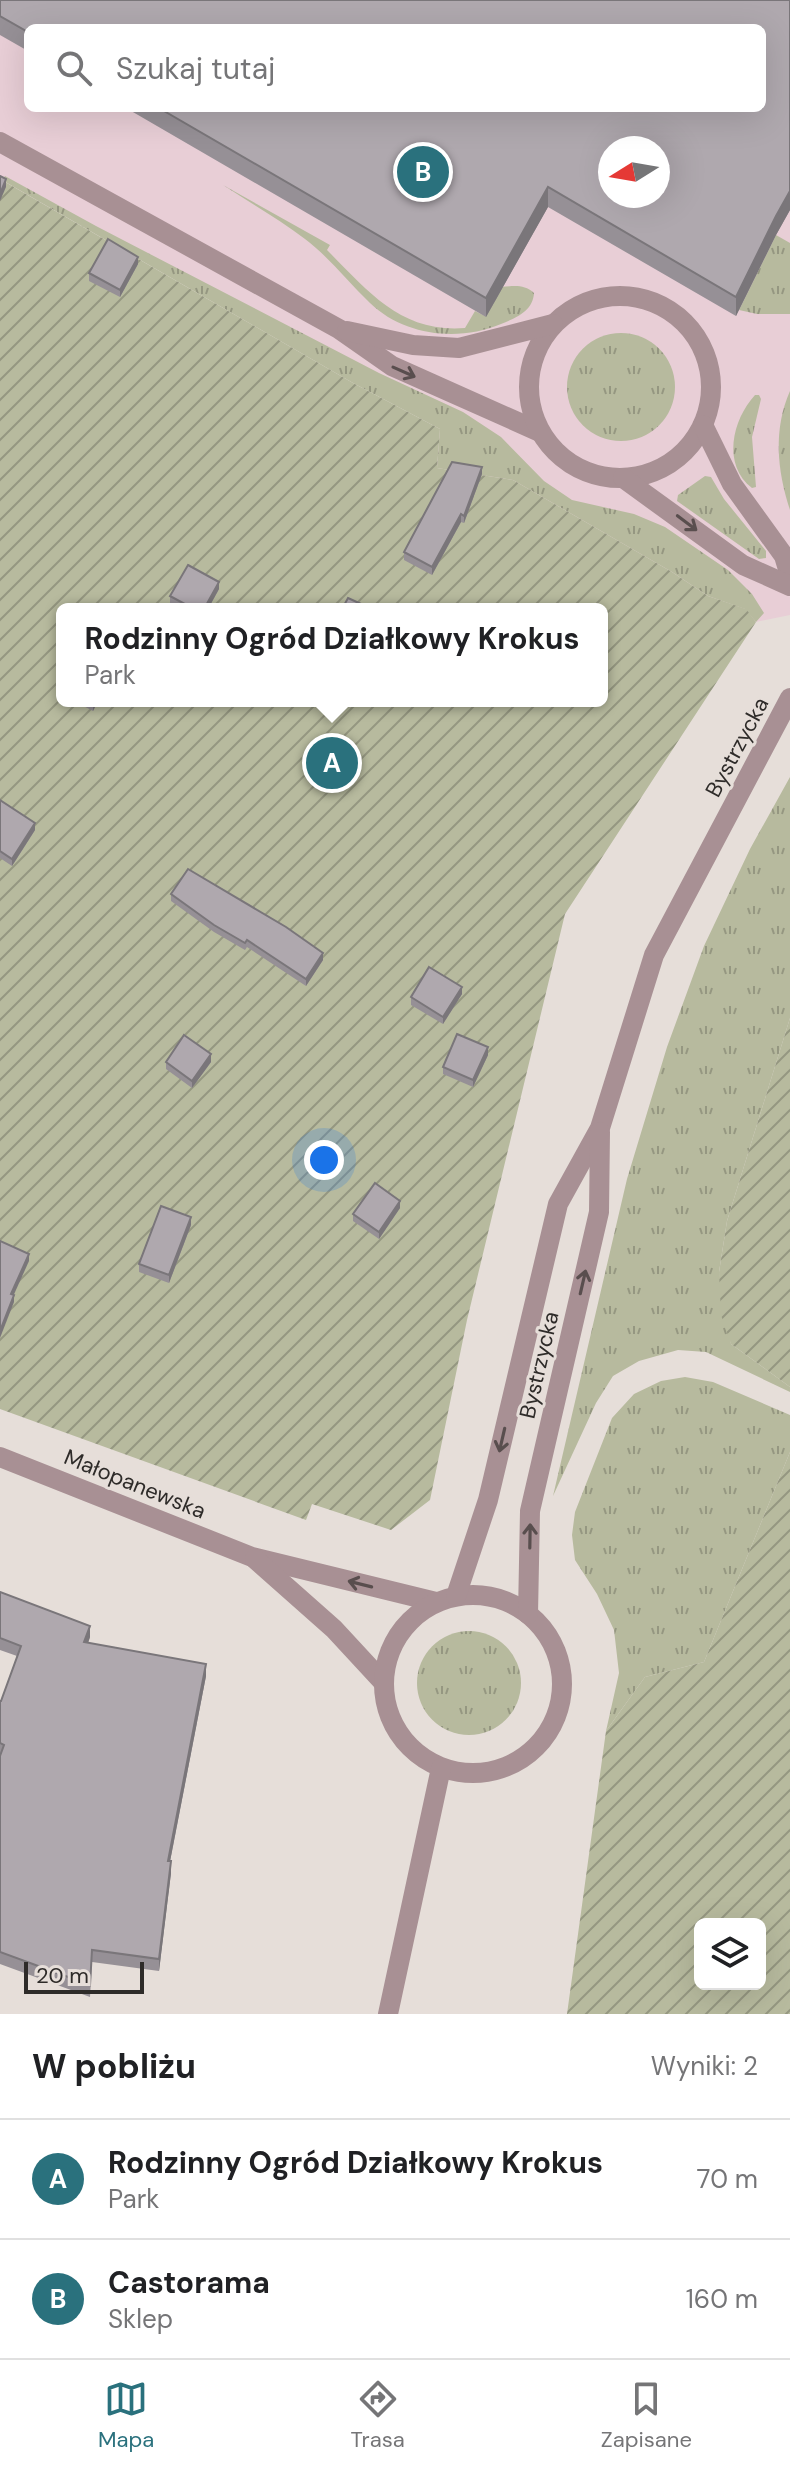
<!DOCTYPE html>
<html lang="pl">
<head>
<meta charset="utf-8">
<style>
	:root { --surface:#fff; --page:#f6f6f6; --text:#202124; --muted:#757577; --line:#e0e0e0; --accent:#2a717d }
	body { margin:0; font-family:"DM Sans",sans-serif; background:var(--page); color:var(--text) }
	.controls { position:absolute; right:24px; bottom:24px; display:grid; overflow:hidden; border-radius:12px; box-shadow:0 8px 32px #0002 }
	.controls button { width:72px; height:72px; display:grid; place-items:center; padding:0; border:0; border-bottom:2px solid var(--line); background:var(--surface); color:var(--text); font:40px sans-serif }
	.compass { position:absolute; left:598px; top:136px; width:72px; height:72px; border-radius:50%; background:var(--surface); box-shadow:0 8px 32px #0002; rotate:259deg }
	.scale { position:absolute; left:24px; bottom:20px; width:120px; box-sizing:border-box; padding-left:8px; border:4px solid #2e2b29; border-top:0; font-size:22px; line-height:28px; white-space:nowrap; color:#2e2b29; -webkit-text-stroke:6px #e6ded9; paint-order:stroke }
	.you { position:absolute; left:324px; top:1160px; width:28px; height:28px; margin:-20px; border:6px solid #fff; border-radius:50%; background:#1a73e8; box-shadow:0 0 0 12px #1a73e833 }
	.badge { display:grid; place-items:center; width:52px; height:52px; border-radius:50%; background:var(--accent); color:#fff; font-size:26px; font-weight:700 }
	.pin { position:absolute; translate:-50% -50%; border:4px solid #fff; box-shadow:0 2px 8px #0006 }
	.popup { position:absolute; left:56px; top:603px; width:552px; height:104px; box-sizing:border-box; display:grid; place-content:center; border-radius:12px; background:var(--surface); filter:drop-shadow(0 2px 6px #0005); font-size:26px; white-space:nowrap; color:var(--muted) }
	.popup b { font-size:30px; color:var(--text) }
	.popup::after { content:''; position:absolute; left:50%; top:100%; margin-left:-16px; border:16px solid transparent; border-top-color:var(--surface) }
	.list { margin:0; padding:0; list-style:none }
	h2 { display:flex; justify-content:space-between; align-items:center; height:104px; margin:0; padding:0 32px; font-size:34px }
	h2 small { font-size:26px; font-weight:400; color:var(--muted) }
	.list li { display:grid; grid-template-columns:52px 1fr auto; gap:24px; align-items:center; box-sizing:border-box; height:120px; padding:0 32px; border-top:2px solid var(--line) }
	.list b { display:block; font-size:30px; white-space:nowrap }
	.list p { margin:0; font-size:26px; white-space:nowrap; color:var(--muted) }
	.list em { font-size:26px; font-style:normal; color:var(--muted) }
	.icon { flex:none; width:44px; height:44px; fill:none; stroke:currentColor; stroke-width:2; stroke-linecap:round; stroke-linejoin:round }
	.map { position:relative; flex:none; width:790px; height:2014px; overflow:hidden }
	.search { position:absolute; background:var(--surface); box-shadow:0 8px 32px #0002; left:24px; right:24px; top:24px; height:88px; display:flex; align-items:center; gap:20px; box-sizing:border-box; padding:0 28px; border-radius:12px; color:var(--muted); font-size:30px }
	.sheet { height:344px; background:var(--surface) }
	nav { display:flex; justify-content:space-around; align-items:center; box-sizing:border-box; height:112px; border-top:2px solid var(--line); background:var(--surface); font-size:22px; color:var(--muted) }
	nav a { display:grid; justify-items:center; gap:4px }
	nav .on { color:var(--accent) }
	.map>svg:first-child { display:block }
</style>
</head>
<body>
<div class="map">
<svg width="790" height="2014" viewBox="0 0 790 2014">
	<defs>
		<pattern id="grass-tufts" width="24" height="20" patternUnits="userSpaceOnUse" patternTransform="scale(2)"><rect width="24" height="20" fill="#b7ba9e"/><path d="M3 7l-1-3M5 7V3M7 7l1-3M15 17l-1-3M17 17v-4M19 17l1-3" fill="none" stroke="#959781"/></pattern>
		<pattern id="garden-furrows" width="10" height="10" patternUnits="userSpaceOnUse" patternTransform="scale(2)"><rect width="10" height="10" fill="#b7ba9e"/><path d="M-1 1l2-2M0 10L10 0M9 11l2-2" fill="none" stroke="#959781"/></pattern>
	</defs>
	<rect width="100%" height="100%" fill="#e6ded9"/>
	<!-- commercial -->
	<path fill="#e8ced6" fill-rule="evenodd" d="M0 0H790V615L756 622 745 609 708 596 672 572 513 480 437 468 440 429 0 179ZM28 28H762V108H28ZM610 148H658V196H610Z"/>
	<!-- grass -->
	<g fill="url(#grass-tufts)">
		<polygon points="5,176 96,226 379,373 463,412 501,437 544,481 572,500 634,514 665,527 728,570 752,594 764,613 756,622 745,609 708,596 672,572 513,480 437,468 440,429 353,383 2,180"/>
		<path d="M223 185 330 245 327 250C369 292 401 333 465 328L475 311 485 316 501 287C514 286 524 284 534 293 533 311 516 318 501 324 459 342 404 336 370 303 348 282 329 257 305 239 279 219 250 203 223 185Z"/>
		<polygon points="776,235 790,243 790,314 757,314 739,310"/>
		<circle cx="621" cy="387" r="54"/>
		<path d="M790 391V510C777 471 773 429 790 391Z"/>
		<path d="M755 395H759L761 399 752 437 756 487 752 488C722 465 732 420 755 395Z"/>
		<polygon points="705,476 711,477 724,499 766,551 766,558 759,559 677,501 678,495"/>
		<polygon points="790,777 790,1018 727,1221 719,1272 731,1344 790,1387 790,1392 706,1352 678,1350 639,1361 613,1376 596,1403 553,1496 627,1179 667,1047 704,946 750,849"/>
		<polygon points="685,1377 713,1382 790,1415 790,1452 704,1662 645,1677 606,1731 619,1673 614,1630 597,1594 575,1560 572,1535 575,1512 612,1418 634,1394 661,1381"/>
		<circle cx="469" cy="1683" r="52"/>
	</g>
	<!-- garden -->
	<g fill="url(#garden-furrows)" fill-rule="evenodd">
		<path d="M0 179 353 383 440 429 437 468 513 480 672 572 708 596 746 609 756 622 565 914 467 1320 430 1500 391 1530 312 1504 306 1520 0 1409ZM62 609H602V701H62Z"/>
		<polygon points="790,1018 790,1387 731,1344 721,1315 719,1272 727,1221"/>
		<path d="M790 1452V2014H567L606 1731 645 1677 704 1662ZM700 1924H760V1984H700Z"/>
	</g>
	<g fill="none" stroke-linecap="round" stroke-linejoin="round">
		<!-- minor -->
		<g stroke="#a89094" stroke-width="20">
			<polyline points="0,142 339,329 392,366 540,432"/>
			<circle cx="620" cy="387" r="91"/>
			<polyline points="347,331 413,345 459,348 553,324"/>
			<polyline points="703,425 732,484 784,556 790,576"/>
			<polyline points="623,478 743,565 790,586"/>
			<polyline points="0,1457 252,1557 436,1602"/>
			<polyline points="255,1559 334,1629 383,1682"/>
			<circle cx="473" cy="1684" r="89"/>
			<polyline points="456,1596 488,1500 558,1204 600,1128 654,955 790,698"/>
			<polyline points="528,1614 530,1511 599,1212 600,1132"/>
			<polyline points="388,2014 441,1768"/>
		</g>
	</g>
	<!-- wall -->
	<g fill="#969096">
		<polygon points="0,0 790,0 790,210 776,235 736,316 548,207 486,317 126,108 762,108 28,28 28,51 0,35"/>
		<polygon points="138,264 120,297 89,281 89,273"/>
		<polygon points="482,474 464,523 461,522 432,575 404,560 404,552"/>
		<polygon points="219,589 208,609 180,609 170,604 170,596"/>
		<polygon points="74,701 98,701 93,711"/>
		<polygon points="0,800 35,830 12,866 0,858"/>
		<polygon points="171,894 323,960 306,986 247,947 245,950 214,932 171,901"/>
		<polygon points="462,994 443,1024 411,1005 411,997"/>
		<polygon points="488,1055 473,1087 443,1074 443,1067"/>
		<polygon points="166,1062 211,1062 192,1088 166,1069"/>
		<polygon points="400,1208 379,1239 353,1221 353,1214"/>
		<polygon points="191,1225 169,1283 139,1272 139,1264"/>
		<polygon points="0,1592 90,1637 88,1643 206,1676 170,1861 171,1873 159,1971 92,1962 90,1997 0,1964 0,1701 1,1701 17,1656 0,1650"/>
	</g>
	<!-- shaded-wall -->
	<g fill="#7a767a">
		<polygon points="6,179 6,187 0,201 0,194"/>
		<polygon points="548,187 548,207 486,317 486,298"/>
		<polygon points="790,191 790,210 776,235 736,316 736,297 776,216"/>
		<polygon points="138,257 138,264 120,297 120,290"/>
		<polygon points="482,467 482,474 464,523 464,516"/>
		<polygon points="461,514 461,522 432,575 432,567"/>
		<polygon points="219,582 219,589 208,609 204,609"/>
		<polygon points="94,701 98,701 93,711 93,703"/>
		<polygon points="35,823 35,830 12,866 12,859"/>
		<polygon points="323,953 323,960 306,986 306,979"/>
		<polygon points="462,987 462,994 443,1024 443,1017"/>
		<polygon points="488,1047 488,1055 473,1087 473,1080"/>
		<polygon points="211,1054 211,1062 192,1088 192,1081"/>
		<polygon points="400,1201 400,1208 379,1239 379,1232"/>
		<polygon points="191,1217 191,1225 169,1283 169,1275"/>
		<polygon points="29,1254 29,1261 11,1301 11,1294"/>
		<polygon points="14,1295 14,1302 0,1338 0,1331"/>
		<polygon points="90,1626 90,1637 84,1654 84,1642"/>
		<polygon points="206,1664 206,1676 168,1872 168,1861"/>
		<polygon points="171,1861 171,1873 159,1971 159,1959"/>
	</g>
	<!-- building -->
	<g fill="#afa8ae" stroke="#7a767a" stroke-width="2" fill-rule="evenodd">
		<path d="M0 0H790V191L776 216 736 297 548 187 486 298 159 108H762V28H28V32L0 16ZM610 148H658V196H610Z"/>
		<polygon points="0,176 6,179 0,194"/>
		<polygon points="108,239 138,257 120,290 89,273"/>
		<polygon points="452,462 482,467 464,516 461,514 432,567 404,552"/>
		<polygon points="188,565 219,582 204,609 194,609 170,596"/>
		<polygon points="348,598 372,609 342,609"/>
		<polygon points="0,800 35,823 12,859 0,851"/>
		<polygon points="188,869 286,927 323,953 306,979 247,940 245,943 214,925 171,894"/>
		<polygon points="429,967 462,987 443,1017 411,997"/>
		<polygon points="457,1034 488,1047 473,1080 443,1067"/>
		<polygon points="184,1035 211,1054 192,1081 166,1062"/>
		<polygon points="375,1183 400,1201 379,1232 353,1214"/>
		<polygon points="161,1206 191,1217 169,1275 139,1264"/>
		<polygon points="0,1241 29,1254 11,1294 14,1295 0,1331"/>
		<polygon points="0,1592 90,1626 84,1642 206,1664 168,1861 171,1861 159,1959 92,1950 90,1985 0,1952 0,1756 4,1745 0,1743 0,1701 1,1701 21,1646 0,1638"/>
	</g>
	<!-- one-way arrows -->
	<defs><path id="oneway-shaft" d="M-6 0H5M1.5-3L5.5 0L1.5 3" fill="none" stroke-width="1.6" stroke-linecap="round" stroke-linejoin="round" transform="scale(2)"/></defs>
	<g stroke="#594e4e">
		<use href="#oneway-shaft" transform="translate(404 372) rotate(24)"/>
		<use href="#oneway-shaft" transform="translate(687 523) rotate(37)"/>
		<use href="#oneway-shaft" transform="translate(583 1282) rotate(-77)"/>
		<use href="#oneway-shaft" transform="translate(502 1440) rotate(103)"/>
		<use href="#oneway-shaft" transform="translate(530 1536) rotate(-89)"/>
		<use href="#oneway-shaft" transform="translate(360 1584) rotate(-166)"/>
	</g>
	<g text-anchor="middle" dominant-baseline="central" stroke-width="6" stroke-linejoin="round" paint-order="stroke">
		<!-- street labels -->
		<g font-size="22" fill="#2e2b29" stroke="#e6ded9">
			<text transform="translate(737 747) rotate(-62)">Bystrzycka</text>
			<text transform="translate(539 1365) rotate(-77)">Bystrzycka</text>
			<text transform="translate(135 1484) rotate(22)">Małopanewska</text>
		</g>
	</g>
</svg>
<div class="controls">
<button><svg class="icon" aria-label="layers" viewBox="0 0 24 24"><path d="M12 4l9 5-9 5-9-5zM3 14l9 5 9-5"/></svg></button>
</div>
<svg class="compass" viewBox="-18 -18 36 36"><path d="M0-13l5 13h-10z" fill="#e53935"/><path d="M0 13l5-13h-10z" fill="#757577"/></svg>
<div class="scale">20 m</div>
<div class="you"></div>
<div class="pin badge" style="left:332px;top:763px">A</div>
<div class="popup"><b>Rodzinny Ogród Działkowy Krokus</b>Park</div>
<div class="pin badge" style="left:423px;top:172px">B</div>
<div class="search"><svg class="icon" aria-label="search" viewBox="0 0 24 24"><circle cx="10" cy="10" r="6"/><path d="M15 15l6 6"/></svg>Szukaj tutaj</div>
</div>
<section class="sheet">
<h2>W pobliżu<small>Wyniki: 2</small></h2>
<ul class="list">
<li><span class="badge">A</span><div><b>Rodzinny Ogród Działkowy Krokus</b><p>Park</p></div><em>70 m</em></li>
<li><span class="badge">B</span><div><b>Castorama</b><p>Sklep</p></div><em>160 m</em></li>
</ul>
</section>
<nav>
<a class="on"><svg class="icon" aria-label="map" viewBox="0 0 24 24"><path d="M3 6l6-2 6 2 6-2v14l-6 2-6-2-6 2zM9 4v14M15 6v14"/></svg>Mapa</a>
<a><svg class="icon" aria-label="directions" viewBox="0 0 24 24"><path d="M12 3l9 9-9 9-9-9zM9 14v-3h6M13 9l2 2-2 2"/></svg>Trasa</a>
<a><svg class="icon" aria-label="saved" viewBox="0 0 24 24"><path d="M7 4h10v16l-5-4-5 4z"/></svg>Zapisane</a>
</nav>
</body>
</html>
